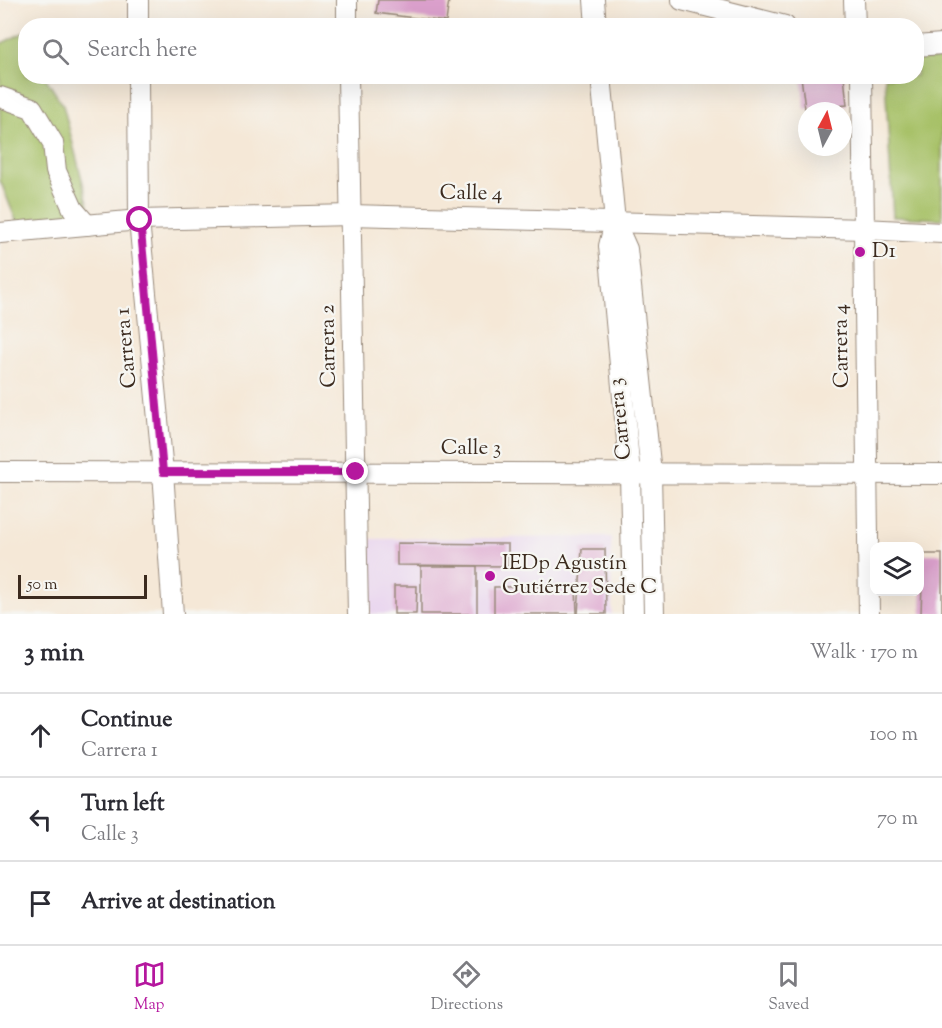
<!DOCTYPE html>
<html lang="en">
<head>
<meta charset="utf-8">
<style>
	:root { --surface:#fff; --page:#f7f7f7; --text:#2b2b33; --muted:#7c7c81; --line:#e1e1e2; --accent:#b5179e }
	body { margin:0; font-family:"Sorts Mill Goudy",serif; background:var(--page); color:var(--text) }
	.controls { position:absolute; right:18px; bottom:18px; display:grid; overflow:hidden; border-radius:12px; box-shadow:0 6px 24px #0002 }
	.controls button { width:54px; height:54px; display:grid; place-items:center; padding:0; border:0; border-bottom:2px solid var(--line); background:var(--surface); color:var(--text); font:30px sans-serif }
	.compass { position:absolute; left:798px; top:102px; width:54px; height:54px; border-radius:50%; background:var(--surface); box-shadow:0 6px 24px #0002; rotate:7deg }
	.scale { position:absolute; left:18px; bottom:15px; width:129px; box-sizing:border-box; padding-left:6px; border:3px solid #3b2a1e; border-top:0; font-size:16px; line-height:21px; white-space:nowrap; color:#3b2a1e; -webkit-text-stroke:4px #f6f6f2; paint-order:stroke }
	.stop { position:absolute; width:18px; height:18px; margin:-14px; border:4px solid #b5179e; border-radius:50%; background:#fff }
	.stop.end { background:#b5179e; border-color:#fff; box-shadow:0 2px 6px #0008 }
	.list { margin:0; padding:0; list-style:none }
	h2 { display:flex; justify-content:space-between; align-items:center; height:78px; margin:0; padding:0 24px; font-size:26px }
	h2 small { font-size:20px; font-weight:400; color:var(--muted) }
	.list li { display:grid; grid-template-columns:39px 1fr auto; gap:18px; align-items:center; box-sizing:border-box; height:84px; padding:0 24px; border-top:2px solid var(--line) }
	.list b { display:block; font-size:22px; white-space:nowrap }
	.list p { margin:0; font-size:20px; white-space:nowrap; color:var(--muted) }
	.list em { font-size:20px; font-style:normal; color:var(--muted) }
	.icon { flex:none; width:33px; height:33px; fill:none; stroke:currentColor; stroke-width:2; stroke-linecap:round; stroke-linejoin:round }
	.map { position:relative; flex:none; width:942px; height:614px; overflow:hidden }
	.search { position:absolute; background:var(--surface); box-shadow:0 6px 24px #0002; left:18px; right:18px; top:18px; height:66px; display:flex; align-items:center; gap:15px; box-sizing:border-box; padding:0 21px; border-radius:24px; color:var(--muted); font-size:22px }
	.sheet { height:330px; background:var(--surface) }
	nav { display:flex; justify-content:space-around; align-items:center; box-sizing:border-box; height:84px; border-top:2px solid var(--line); background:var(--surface); font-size:16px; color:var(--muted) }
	nav a { display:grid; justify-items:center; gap:3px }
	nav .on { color:var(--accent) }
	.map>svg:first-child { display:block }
</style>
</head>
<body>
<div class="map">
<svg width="942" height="614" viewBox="0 0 942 614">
	<rect width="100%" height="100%" fill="#f6f6f2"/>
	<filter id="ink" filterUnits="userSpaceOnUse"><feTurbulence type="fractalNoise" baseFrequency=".0167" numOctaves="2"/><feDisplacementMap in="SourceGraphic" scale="12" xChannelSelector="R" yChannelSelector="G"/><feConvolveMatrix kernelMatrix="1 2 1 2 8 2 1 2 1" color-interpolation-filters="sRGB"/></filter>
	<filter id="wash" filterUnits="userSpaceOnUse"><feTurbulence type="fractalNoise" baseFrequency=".008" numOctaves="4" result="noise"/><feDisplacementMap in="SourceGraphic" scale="24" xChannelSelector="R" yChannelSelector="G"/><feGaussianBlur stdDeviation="1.35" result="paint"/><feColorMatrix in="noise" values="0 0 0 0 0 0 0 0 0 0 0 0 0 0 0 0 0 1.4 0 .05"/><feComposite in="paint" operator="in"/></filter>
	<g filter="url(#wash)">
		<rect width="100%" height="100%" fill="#f5e8d7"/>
		<!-- built -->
		<polygon fill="#e8d2ee" points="611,537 612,614 370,614 369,539"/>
		<!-- green -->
		<g fill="#a7c167" stroke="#717642" stroke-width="1.5">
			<polygon points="25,32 26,76 45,77 63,105 90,211 17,223 0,180 0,44"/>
			<polygon points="917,59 942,59 942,219 893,217 885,77 916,76"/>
		</g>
		<g id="blocks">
			<!-- building -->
			<g fill="#dba0cc">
				<polygon points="378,0 449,0 446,22 376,13"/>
				<polygon points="801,76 844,76 847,105 805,109"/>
				<polygon points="397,543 508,544 508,566 397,565"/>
				<polygon points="582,549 605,549 606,614 578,614"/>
				<polygon points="923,554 942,554 942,614 921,614"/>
				<rect x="421" y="566" width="56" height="48"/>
				<polygon points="394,586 417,586 416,614 394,614"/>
				<polygon points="576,586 577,614 494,614 494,587"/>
			</g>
		</g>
	</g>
	<g filter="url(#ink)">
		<use href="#blocks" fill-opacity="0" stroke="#98897a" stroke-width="1.5"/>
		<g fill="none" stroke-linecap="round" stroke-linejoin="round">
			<defs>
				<g id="minor">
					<polyline points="138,0 138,26"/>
					<polyline points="347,0 347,26"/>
					<polyline points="594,0 596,26"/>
					<polyline points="682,0 785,26"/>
					<polyline points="854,0 855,26"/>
					<polyline points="916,46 942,44"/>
					<polyline points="138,76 139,220 163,472 173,614"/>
					<polyline points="348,76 358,614"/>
					<polyline points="601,76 615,222 627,249 651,473 654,614"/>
					<polyline points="862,76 869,614"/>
					<polyline points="0,97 32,108 53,143 56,171 73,209 87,225"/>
					<polyline points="615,222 609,246 630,473 633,614"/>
					<polyline points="0,233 139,220 351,215 864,229 942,233"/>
					<polyline points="0,472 942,474"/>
				</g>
			</defs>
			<!-- minor casing -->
			<use href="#minor" stroke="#98897a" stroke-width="22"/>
			<!-- minor -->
			<use href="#minor" stroke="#fff" stroke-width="20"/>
		</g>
	</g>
	<g fill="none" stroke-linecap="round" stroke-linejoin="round" filter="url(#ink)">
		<!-- route -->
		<polyline stroke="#b5179e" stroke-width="8" points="140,220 163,472 356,472"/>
	</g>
	<!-- markers -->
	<g fill="#b5179e" stroke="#f6f6f2" stroke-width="2">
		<circle cx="860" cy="252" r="6"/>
		<circle cx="490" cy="576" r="6"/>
	</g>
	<g text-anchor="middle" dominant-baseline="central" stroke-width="4.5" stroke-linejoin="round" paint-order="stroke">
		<!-- street labels -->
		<g font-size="21" fill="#3b2a1e" stroke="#f6f6f2">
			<text transform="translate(471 194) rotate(1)">Calle 4</text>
			<text transform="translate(329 346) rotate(-91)">Carrera 2</text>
			<text transform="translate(842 346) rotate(-91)">Carrera 4</text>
			<text transform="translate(127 348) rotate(-95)">Carrera 1</text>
			<text transform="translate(621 419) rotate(-96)">Carrera 3</text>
			<text x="471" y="449">Calle 3</text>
		</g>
		<!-- poi labels -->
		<g font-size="21" fill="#3b2a1e" stroke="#f6f6f2" text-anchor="start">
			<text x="872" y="252">D1</text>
			<text x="502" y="564">IEDp Agustín<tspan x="502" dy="24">Gutiérrez Sede C</tspan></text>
		</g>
	</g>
</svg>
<div class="controls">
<button><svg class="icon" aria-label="layers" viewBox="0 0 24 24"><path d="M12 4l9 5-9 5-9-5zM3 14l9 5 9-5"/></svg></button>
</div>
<svg class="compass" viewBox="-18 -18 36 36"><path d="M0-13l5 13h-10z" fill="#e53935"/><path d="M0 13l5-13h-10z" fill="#7c7c81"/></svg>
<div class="scale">50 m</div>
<div class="stop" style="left:140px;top:220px"></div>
<div class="stop end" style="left:356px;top:472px"></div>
<div class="search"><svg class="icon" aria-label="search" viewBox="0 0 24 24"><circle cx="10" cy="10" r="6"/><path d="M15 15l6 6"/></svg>Search here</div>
</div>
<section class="sheet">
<h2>3 min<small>Walk · 170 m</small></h2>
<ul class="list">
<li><svg class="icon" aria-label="ahead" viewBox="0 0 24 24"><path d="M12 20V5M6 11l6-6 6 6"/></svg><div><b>Continue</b><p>Carrera 1</p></div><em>100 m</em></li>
<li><svg class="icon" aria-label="left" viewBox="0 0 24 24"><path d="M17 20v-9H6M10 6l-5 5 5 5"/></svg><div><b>Turn left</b><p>Calle 3</p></div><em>70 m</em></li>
<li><svg class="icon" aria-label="arrive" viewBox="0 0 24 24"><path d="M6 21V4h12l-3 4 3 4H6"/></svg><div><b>Arrive at destination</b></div></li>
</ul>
</section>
<nav>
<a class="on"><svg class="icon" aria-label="map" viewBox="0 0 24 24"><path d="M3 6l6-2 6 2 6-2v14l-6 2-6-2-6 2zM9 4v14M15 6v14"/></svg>Map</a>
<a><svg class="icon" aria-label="directions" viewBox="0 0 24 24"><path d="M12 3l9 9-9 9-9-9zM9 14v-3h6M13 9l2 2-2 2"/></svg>Directions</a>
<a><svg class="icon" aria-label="saved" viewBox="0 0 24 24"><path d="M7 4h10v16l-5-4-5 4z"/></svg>Saved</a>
</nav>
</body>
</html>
